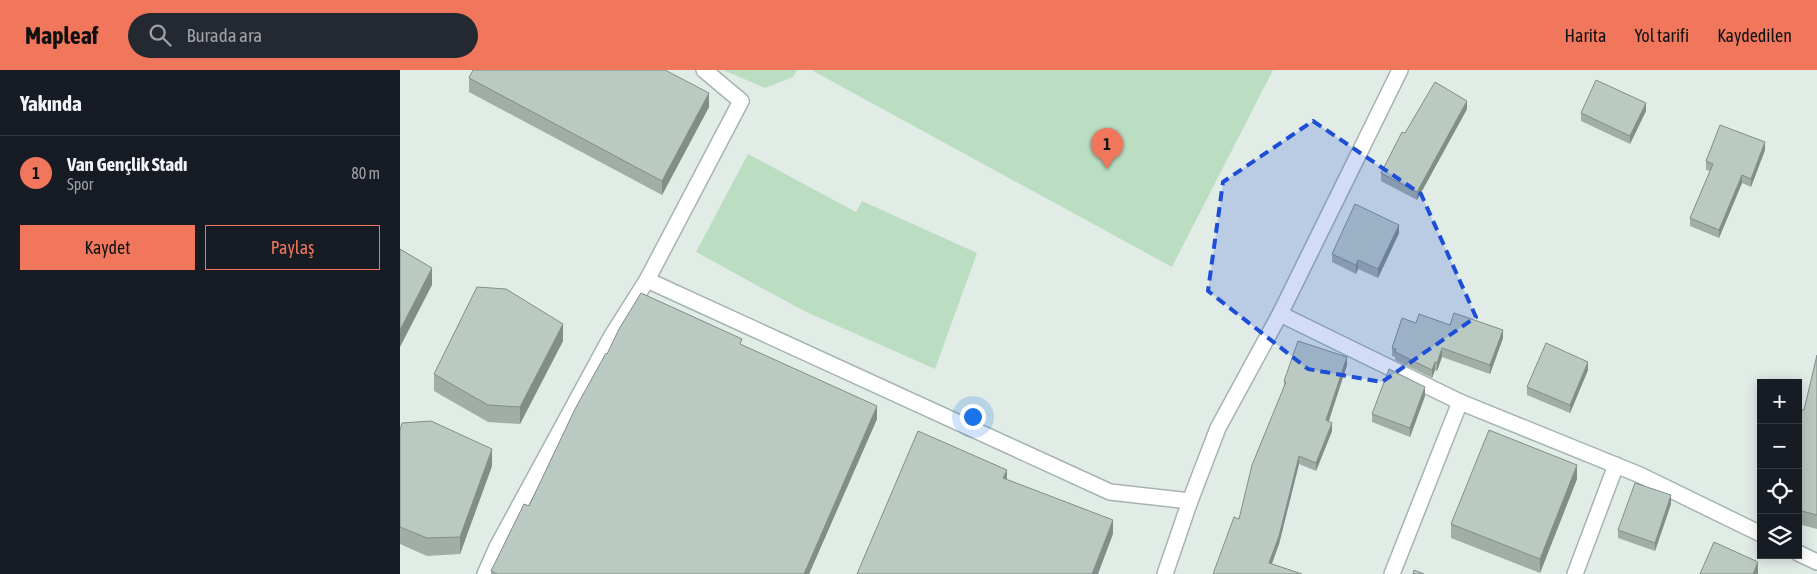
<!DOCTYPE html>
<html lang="tr">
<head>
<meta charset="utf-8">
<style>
	:root { --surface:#171b24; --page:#242831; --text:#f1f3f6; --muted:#9ea1a6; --line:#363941; --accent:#f0775b }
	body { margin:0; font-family:"Asap Condensed",sans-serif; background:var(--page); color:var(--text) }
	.controls { position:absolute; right:15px; bottom:15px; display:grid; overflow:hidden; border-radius:0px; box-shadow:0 2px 12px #0003 }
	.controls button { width:45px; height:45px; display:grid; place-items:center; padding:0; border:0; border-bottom:1px solid var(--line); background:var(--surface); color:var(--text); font:25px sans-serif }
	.you { position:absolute; left:572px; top:346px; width:18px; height:18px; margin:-12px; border:4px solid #fff; border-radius:50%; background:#1a73e8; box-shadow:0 0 0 8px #1a73e833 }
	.badge { display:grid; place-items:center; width:32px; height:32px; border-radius:50%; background:var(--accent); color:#111; font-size:16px; font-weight:700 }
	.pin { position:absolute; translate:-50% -41px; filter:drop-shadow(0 1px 2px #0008) }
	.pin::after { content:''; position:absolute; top:26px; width:18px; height:15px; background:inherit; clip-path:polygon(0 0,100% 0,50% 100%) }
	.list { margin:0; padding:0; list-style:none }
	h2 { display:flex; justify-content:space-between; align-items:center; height:65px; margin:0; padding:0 20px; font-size:21px }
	h2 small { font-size:16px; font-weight:400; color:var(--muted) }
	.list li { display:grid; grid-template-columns:32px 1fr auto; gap:15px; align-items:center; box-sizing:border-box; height:75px; padding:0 20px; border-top:1px solid var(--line) }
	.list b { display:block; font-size:19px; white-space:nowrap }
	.list p { margin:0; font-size:16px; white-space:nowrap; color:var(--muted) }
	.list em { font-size:16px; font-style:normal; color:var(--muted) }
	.actions { display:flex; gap:10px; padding:15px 20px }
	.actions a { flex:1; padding:11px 0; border:1px solid var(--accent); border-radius:0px; text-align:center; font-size:18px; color:var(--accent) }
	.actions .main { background:var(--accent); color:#111 }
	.icon { flex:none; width:28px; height:28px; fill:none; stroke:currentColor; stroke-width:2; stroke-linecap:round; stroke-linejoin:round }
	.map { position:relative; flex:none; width:1417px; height:504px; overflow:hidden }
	header { display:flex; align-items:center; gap:30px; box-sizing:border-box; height:70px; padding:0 25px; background:var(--accent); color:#111 }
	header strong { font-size:24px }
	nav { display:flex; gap:28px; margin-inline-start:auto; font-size:18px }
	.search { width:350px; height:45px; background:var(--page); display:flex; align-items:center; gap:12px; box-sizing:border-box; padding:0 18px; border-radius:28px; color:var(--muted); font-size:19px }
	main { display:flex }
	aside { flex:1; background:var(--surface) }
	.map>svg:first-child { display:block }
</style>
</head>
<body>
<header>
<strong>Mapleaf</strong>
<div class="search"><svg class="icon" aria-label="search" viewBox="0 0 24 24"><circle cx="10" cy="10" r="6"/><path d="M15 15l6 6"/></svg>Burada ara</div>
<nav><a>Harita</a><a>Yol tarifi</a><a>Kaydedilen</a></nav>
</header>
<main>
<aside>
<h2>Yakında<small></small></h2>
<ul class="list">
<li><span class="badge">1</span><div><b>Van Gençlik Stadı</b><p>Spor</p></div><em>80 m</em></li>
</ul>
<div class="actions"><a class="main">Kaydet</a><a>Paylaş</a></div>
</aside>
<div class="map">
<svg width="1417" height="504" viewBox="0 0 1417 504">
	<rect width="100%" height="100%" fill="#e2ece7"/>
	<!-- green -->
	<g fill="#bbddc2">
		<polygon points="323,0 397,0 393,7 365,18"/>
		<polygon points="414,0 873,0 772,197 413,1"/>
		<polygon points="348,84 456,142 462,131 577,183 535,299 404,241 296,182"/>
	</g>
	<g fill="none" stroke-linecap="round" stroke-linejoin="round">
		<defs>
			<g id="street">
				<polyline points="247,210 710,422 790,431"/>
				<polyline points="880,244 1060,332 1240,405 1361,464"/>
				<polyline points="1398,483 1417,492"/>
				<polyline points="85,504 97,477 211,267 247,210 341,31 304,0"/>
				<polyline points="765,504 790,431 818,358 880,244 1000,0"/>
				<polyline points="992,504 1060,332"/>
				<polyline points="1175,504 1216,395"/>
			</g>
		</defs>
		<!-- street casing -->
		<use href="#street" stroke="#a5b4ae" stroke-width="18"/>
		<!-- street -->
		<use href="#street" stroke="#fff" stroke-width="15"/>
	</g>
	<!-- wall -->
	<g fill="#a0aea7">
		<polygon points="69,8 309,37 262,125 69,22"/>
		<polygon points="1067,39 1017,130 981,111 981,103"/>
		<polygon points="1246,41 1230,74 1181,51 1181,43"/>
		<polygon points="1365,80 1351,117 1342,113 1319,168 1290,156 1290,148 1310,101 1306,100 1306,91"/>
		<polygon points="999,163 978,208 958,199 956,204 932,192 932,184"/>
		<polygon points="1016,253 1050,255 1103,268 1090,304 1042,287 1037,301 1035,300 1032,308 995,290 995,287 992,286 992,278"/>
		<polygon points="163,271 120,354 88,352 34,321 34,304"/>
		<polygon points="342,275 477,349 409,504 91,504 91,501 129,436 207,284"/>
		<polygon points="1417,285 1417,459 1398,454 1398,346 1404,340"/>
		<polygon points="947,295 929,351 932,361 916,401 899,394 879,474 872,494 813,504 839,449 884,316 884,311"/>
		<polygon points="1188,300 1170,343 1127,325 1127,317"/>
		<polygon points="1025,326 1010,367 972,352 972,344"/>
		<polygon points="0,360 92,396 60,484 27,486 0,474"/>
		<polygon points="1177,409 1140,503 1051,468 1051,454"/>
		<polygon points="1271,434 1255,481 1218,468 1218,460"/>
	</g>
	<!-- shaded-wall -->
	<g fill="#828d88">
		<polygon points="309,23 309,37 262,125 262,111"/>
		<polygon points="1067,31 1067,39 1017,130 1017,122"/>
		<polygon points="1246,33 1246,41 1230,74 1230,66"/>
		<polygon points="1365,72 1365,80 1351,117 1351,109"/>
		<polygon points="1342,105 1342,113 1319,168 1319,160"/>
		<polygon points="999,155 999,163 978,208 978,199"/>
		<polygon points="958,190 958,199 956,204 956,195"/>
		<polygon points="32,198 32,215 0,277 0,260"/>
		<polygon points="163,254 163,271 120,354 120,337"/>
		<polygon points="1103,260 1103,268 1090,304 1090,295"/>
		<polygon points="1042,278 1042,287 1037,301 1037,293"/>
		<polygon points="947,287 947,295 926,359 926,350"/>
		<polygon points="1035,292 1035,300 1032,308 1032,300"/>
		<polygon points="1188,292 1188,300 1170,343 1170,335"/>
		<polygon points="1025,317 1025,326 1010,367 1010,358"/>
		<polygon points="477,336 477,349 409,504 404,504"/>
		<polygon points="932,353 932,361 916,401 916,393"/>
		<polygon points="92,379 92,396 60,484 60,467"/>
		<polygon points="899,386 899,394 879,474 869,501 869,493"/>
		<polygon points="1177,395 1177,409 1140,503 1140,489"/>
		<polygon points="607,400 607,414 603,408"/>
		<polygon points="1271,425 1271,434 1255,481 1255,473"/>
		<polygon points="713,450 713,464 698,504 692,504"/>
		<polygon points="1358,492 1358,504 1353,504"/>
	</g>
	<!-- building -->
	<g fill="#bacac2" stroke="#828d88">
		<polygon points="73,0 265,0 309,23 262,111 69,8"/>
		<polygon points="1196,10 1246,33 1230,66 1181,43"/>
		<polygon points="1035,12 1067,31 1017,122 981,103 1002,62 1005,63"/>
		<polygon points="1320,55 1365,72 1351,109 1342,105 1319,160 1290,148 1313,94 1306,91"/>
		<polygon points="955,134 999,155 978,199 958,190 956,195 932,184"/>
		<polygon points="0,179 32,198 0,260"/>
		<polygon points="77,217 106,219 163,254 120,337 88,335 34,304"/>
		<polygon points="241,223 342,269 340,274 477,336 404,504 97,504 91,501 124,434 129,436 175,339 206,283 207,284 219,259"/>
		<polygon points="1054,243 1103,260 1090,295 1042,278 1037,293 1035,292 1032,300 995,282 996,279 992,278 1002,248 1016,253 1019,244 1050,255"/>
		<polygon points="898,271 947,287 926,350 932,353 916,393 899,386 879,466 869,493 902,504 813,504 834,447 839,449 852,395 886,312 884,311"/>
		<polygon points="1146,273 1188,292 1170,335 1127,317"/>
		<polygon points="1417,285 1417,445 1398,440 1398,346 1400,339 1404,340"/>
		<polygon points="989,299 1025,317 1010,358 972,344"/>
		<polygon points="31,351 92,379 60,467 27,468 0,457 0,360 2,353"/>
		<polygon points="1089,360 1177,395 1140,489 1051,454"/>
		<polygon points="518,361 607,400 603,408 713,450 692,504 457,504"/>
		<polygon points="1235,413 1271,425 1255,473 1218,460"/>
		<polygon points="1314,472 1358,492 1353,504 1300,504"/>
		<polygon points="1014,500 1024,504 1013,504"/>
	</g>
	<!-- marked area -->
	<path fill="#1d4ed8" fill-opacity="0.2" stroke="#1d4ed8" stroke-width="4" stroke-dasharray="10 6" stroke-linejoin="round" d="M913 51 1021 124 1076 247 982 312 908 299 808 221 823 112Z"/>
</svg>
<div class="controls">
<button>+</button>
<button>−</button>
<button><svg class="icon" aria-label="locate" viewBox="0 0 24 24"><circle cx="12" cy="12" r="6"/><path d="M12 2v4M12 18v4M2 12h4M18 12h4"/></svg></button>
<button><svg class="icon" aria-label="layers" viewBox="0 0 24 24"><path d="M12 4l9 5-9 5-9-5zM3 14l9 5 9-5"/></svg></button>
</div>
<div class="you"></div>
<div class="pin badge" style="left:707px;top:99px">1</div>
</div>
</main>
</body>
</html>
